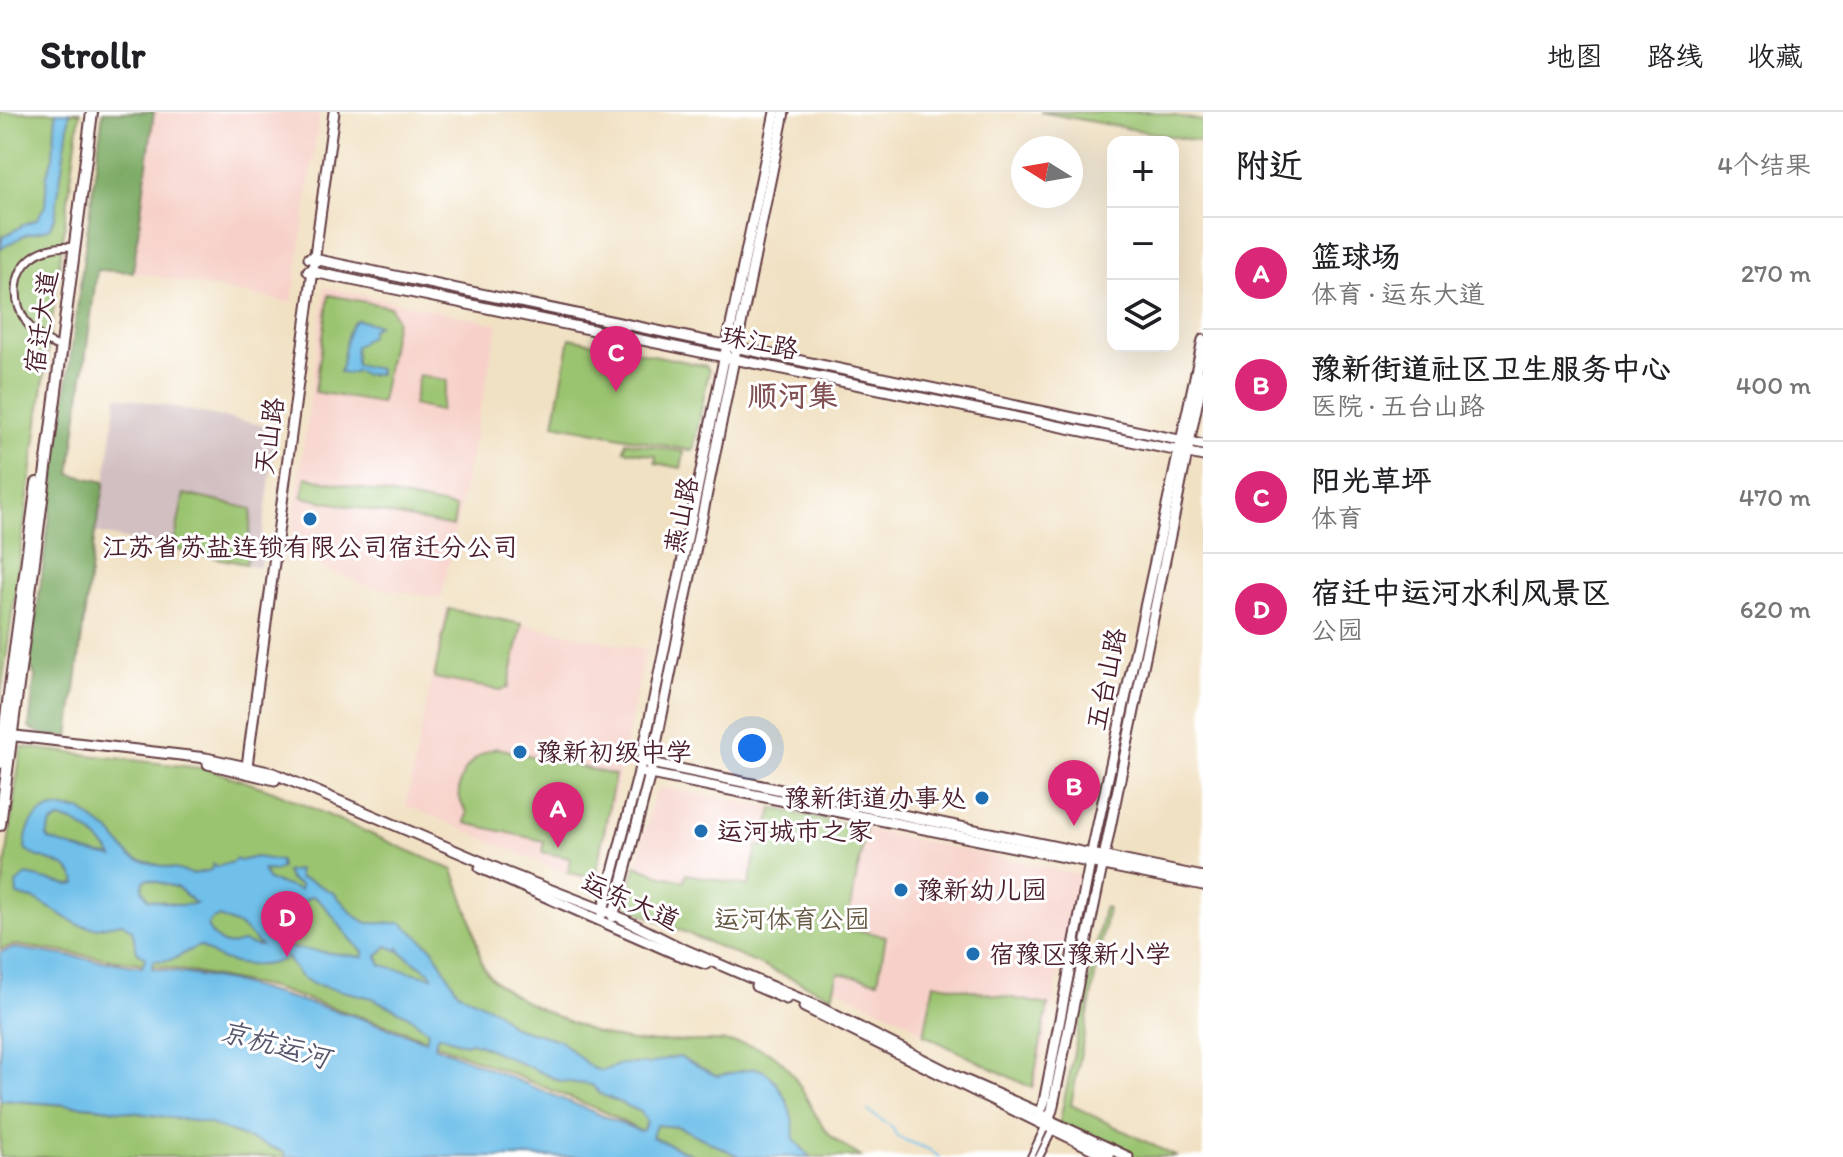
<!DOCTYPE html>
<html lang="zh">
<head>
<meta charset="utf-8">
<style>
	:root { --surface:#fff; --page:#f6f6f6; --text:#202124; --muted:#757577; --line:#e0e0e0; --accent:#db2777 }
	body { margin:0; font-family:Itim,"LXGW WenKai TC",sans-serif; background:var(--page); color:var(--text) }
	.controls { position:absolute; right:24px; top:24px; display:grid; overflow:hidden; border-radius:16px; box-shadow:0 8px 32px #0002 }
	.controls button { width:72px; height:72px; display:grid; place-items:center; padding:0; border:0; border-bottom:2px solid var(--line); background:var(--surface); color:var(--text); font:40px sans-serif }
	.compass { position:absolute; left:1011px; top:24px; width:72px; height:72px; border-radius:50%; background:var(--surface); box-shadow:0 8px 32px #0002; rotate:281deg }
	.you { position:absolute; left:752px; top:636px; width:28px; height:28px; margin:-20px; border:6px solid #fff; border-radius:50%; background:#1a73e8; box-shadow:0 0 0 12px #1a73e833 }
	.badge { display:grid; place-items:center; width:52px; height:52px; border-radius:50%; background:var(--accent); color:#fff; font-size:26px; font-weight:700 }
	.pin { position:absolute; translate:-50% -66px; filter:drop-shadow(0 2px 4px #0008) }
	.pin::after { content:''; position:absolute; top:42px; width:28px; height:24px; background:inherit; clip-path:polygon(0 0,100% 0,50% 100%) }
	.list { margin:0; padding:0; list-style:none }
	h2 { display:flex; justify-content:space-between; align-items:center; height:104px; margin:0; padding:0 32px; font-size:34px }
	h2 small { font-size:26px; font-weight:400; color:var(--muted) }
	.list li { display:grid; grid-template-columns:52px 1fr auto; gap:24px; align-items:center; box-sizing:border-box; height:112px; padding:0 32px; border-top:2px solid var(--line) }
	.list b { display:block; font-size:30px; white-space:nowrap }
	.list p { margin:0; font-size:26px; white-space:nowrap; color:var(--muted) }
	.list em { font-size:26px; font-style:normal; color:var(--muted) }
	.icon { flex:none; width:44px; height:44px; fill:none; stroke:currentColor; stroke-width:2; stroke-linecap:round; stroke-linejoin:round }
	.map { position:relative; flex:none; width:1203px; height:1045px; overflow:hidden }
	header { display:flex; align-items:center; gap:48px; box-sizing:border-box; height:112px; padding:0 40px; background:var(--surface); border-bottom:2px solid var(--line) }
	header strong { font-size:38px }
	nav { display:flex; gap:44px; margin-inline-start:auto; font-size:28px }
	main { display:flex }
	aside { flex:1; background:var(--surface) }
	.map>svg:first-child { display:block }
</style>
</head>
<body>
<header>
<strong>Strollr</strong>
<nav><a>地图</a><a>路线</a><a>收藏</a></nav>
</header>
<main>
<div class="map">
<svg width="1203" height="1045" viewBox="0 0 1203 1045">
	<rect width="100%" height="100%" fill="#fff"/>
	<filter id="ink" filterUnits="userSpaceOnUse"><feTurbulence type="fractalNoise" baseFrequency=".0125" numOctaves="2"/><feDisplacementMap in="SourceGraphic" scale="16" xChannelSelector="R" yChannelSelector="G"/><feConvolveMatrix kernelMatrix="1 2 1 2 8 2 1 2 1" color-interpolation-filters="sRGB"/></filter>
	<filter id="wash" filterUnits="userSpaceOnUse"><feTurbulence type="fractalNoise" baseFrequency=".006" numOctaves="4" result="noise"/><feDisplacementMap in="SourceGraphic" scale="32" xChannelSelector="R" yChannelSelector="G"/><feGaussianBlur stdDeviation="1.8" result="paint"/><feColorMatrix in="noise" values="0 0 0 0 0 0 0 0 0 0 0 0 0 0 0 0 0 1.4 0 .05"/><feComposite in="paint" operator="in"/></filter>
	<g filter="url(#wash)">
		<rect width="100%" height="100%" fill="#f1e1c3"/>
		<!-- built -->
		<g fill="#f7d1c9">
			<polygon points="154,0 320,0 292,191 134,160"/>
			<polygon points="325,175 498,212 441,487 364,473 289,442"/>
			<polygon points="446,496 646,538 595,774 406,693"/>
			<polygon points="665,676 772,696 765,735 757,734 750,774 687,762 685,770 659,763 636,753 655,680"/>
			<polygon points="866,717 1080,763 1035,978 924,923 908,910 834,875 837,861 878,868 846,816"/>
		</g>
		<!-- industrial -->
		<polygon fill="#d2bfc1" points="117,284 277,316 261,431 263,432 260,455 95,421 105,370"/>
		<!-- green -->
		<g fill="#9bc471" stroke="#72724e" stroke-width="2">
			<polygon points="0,0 80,0 0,591"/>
			<polygon points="1040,0 1154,0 1203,9 1202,30"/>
			<polygon points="329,183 391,195 396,208 381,291 315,280"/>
			<polygon points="570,226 706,254 709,259 693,339 554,312"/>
			<polygon points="419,263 447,269 440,299 413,293"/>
			<polygon points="626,330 684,340 681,356 655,351 656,344 624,338"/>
			<polygon points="306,365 456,396 453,415 302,385"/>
			<polygon points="184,382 252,397 246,452 173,437"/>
			<polygon points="449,497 522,512 508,576 500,578 434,566"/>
			<path d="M21 635 208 657 273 679 453 758 471 808 482 852C496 884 563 906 594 920 610 925 626 929 642 930 678 931 744 922 775 944 802 964 808 1000 831 1024 839 1032 851 1038 861 1045H697L651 1025 605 1000 502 958 402 918 272 876 165 855 15 833 0 837V796Z"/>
			<path d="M497 636 615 663 595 766 568 761 570 746 542 740 544 729 465 711 467 700C446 675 469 642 497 636Z"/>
			<polygon points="772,696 866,717 846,816 886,824 878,869 838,861 832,884 629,796 627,790 636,753 659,763 684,769 686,762 749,774 757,734 765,734"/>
			<polygon points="1104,795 1108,796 1071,993 1177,1045 1126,1045 1059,1013"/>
			<polygon points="934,871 1048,893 1032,976 924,923"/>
			<polygon points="0,988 96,995 207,1011 284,1040 286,1045 0,1045"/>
		</g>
		<!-- forest -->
		<polygon fill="#7caa63" stroke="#636447" stroke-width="2" points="103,0 154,0 133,160 97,158 70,362 105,370 95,421 69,625 45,623 29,616 35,564 30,552"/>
		<!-- water -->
		<g fill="#6fc0ea" stroke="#5c708a" stroke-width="2" fill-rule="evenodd">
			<path d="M56 0H70L55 105 49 117 25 123 0 137 3 124C15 120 23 110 36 108L45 94 47 62 53 45Z"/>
			<path d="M357 208 378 213 371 218 370 224 355 235 356 253 379 257V262L364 263 357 259 347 262 340 260C345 246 344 216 357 208Z"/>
			<path d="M53 696 80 698 109 719 131 745 139 748 193 762 211 758 213 752 216 755 233 750 235 747 240 749 256 745 280 749 281 756 275 759 263 758 268 768 300 778V773L290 768 286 760 298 758 299 766 311 769 334 781 354 803 367 811H402L432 836 458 880 495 898 513 915 559 928 592 956 602 959 621 952H649L669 946 680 945 717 964 756 956 766 960 777 972 787 989 793 1010 794 1027 810 1045H740L679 1015 656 1013 652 1025 697 1045H286L284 1040 207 1011 96 995 0 988V840L15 836 142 855 145 846 137 839 132 818 122 811 96 816 79 813 36 788 17 783 16 771 27 763 69 773 76 772C73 745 35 751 25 736 26 716 33 702 53 696ZM59 707C78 708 103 729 113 745L86 740 50 728 47 724 51 712ZM148 767 178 776 196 792 180 793 148 787 142 777 144 769ZM312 784C329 792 345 826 363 839V845L291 836 279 831 273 818 278 806ZM219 805 242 815 261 834C253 835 248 830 242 830 239 830 237 832 235 832 222 835 212 824 207 814L212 807ZM200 834C208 838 215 846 223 848 241 854 271 857 286 845L300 864 313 872 372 886 407 903 428 919 426 929 354 904 230 869 152 856 154 848C178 852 183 838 200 834ZM387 834 399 839V836L402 841 429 860 432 865 381 853 377 844ZM438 923 465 932 471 930 478 932 560 969 592 973 600 982 639 999 647 1010 642 1019 637 1018 434 934Z"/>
		</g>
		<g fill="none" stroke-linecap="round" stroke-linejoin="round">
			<!-- stream -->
			<polyline stroke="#6fc0ea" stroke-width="2" points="868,999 892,1015 897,1025 928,1037 939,1045"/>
		</g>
	</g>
	<g filter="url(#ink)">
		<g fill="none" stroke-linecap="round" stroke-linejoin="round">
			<defs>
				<g id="street">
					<path d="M60 235C0 215 0 130 73 135"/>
					<polyline points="1031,1045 1045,1015"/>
					<polyline points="1039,1045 1052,1019"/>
				</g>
				<g id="secondary">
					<polyline points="309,146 1203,333"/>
					<polyline points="308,159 1203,344"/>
					<polyline points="7,623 206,646 273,661 505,760 613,802 681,836 819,895 958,965 1040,1001 1049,1008 1128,1045"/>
					<polyline points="646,650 1203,765"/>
					<polyline points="208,652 275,668"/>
					<polyline points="247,654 334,0"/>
					<polyline points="645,661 1203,773"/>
					<polyline points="480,756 676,842 706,852"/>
					<polyline points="602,802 638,664 775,0"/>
					<polyline points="613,805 650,662 784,0"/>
					<polyline points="756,874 786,887"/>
					<polyline points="804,895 1109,1045"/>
					<polyline points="1039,1003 1044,990 1093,735 1203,228"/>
					<polyline points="1046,1012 1052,998 1203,263"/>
				</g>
				<g id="primary">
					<polyline points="0,651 37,371"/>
					<polyline points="0,713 92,0"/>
				</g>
			</defs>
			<!-- street casing -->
			<use href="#street" stroke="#633c42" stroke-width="10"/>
			<!-- secondary casing -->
			<use href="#secondary" stroke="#633c42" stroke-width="13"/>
			<!-- primary casing -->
			<use href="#primary" stroke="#633c42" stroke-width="14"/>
			<!-- street -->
			<use href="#street" stroke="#fff" stroke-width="6"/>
			<!-- secondary -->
			<use href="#secondary" stroke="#fff" stroke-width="9"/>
			<!-- primary -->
			<use href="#primary" stroke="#fff" stroke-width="10"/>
		</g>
	</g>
	<!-- markers -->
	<g fill="#1f6fb2" stroke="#fff" stroke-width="3">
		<circle cx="310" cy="407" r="8"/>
		<circle cx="520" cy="640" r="8"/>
		<circle cx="982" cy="686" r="8"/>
		<circle cx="701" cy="719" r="8"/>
		<circle cx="901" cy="778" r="8"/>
		<circle cx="973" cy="842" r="8"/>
	</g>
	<g text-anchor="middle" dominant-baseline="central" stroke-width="6" stroke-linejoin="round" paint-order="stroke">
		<!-- street labels -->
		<g font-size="26" fill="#4a1f2b" stroke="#fff">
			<text transform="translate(41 210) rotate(-82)">宿迁大道</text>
			<text transform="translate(760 230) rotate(12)">珠江路</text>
			<text transform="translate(269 324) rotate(-82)">天山路</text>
			<text transform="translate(681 403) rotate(-78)">燕山路</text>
			<text transform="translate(1106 567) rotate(-78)">五台山路</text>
			<text transform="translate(631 789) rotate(24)">运东大道</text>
		</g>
		<!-- poi labels -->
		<g font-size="26" fill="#4a1f2b" stroke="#fff" text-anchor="start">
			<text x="310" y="435" text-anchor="middle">江苏省苏盐连锁有限公司宿迁分公司</text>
			<text x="536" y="640">豫新初级中学</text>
			<text x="966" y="686" text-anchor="end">豫新街道办事处</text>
			<text x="717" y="719">运河城市之家</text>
			<text x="917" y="778">豫新幼儿园</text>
			<text x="989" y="842">宿豫区豫新小学</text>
		</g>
		<!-- park labels -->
		<g font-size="26" fill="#665944" stroke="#fff">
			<text x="792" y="807">运河体育公园</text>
		</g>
		<!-- water labels -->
		<g font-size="28" font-style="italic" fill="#57576e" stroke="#fff">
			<text transform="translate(275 932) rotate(15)">京杭运河</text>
		</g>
		<!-- quarter labels -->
		<g font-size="30" font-weight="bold" fill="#815052" stroke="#fff">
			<text x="793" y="283">顺河集</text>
		</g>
	</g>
</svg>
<div class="controls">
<button>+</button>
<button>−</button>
<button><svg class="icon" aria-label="layers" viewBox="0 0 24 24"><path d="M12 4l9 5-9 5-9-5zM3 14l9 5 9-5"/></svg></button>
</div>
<svg class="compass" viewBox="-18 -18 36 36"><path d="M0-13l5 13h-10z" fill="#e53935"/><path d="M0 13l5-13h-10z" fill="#757577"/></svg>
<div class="you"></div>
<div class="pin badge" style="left:558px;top:736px">A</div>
<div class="pin badge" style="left:1074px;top:714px">B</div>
<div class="pin badge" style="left:616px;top:280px">C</div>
<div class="pin badge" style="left:287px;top:845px">D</div>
</div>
<aside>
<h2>附近<small>4个结果</small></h2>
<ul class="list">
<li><span class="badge">A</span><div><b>篮球场</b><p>体育 · 运东大道</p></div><em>270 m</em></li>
<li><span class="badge">B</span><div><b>豫新街道社区卫生服务中心</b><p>医院 · 五台山路</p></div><em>400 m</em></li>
<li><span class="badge">C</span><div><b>阳光草坪</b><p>体育</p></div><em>470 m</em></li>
<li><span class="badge">D</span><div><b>宿迁中运河水利风景区</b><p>公园</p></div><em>620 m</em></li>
</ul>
</aside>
</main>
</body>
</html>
